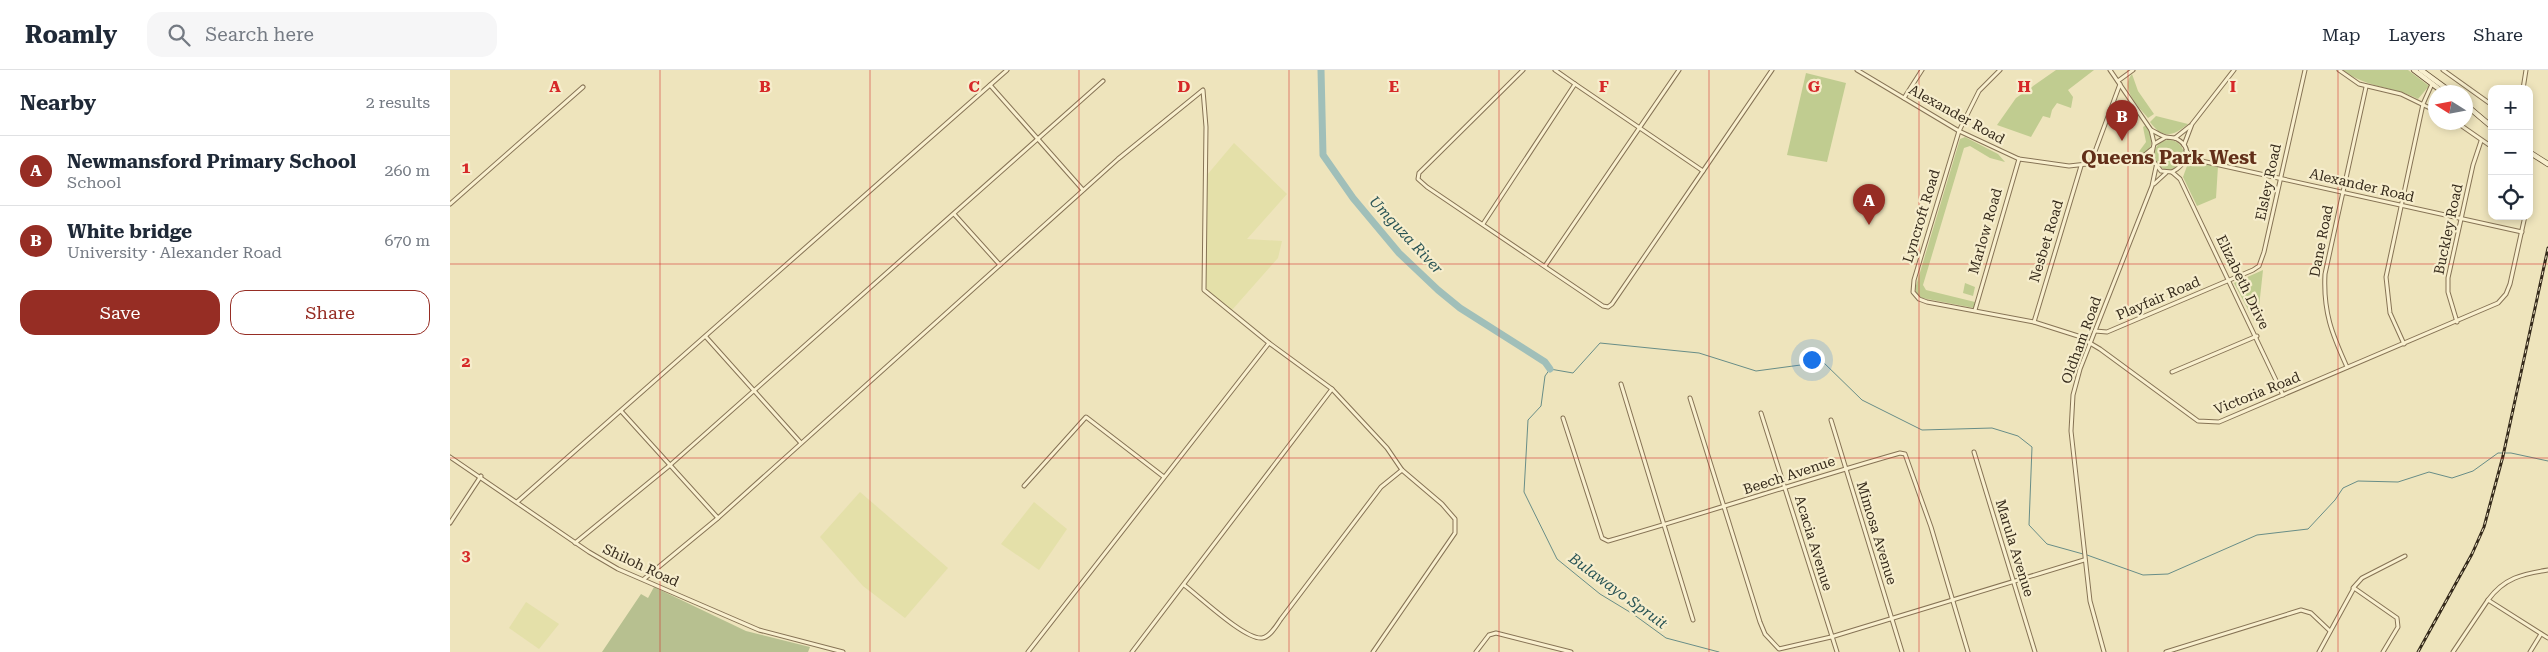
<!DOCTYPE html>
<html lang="en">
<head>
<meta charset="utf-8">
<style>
	:root { --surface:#fff; --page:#f6f6f7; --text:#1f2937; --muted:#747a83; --line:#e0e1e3; --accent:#962d24 }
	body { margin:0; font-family:"Roboto Serif",serif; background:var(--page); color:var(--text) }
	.controls { position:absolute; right:15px; top:15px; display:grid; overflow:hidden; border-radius:10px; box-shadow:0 2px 8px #0003 }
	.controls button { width:45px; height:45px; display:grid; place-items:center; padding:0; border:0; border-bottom:1px solid var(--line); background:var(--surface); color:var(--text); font:25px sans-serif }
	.compass { position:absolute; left:1978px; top:15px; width:45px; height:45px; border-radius:50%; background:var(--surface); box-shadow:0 2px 8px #0003; rotate:281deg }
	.you { position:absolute; left:1361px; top:289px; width:18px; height:18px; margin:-12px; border:4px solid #fff; border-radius:50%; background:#1a73e8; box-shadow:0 0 0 8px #1a73e833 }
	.badge { display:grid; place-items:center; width:32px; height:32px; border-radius:50%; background:var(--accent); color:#fff; font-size:16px; font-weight:700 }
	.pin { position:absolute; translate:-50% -41px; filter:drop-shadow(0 1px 2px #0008) }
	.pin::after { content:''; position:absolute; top:26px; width:18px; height:15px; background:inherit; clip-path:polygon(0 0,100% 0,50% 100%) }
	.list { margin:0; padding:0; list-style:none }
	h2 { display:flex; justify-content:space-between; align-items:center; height:65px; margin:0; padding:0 20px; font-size:21px }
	h2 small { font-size:16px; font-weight:400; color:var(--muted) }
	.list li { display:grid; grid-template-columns:32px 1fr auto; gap:15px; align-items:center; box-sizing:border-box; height:70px; padding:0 20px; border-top:1px solid var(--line) }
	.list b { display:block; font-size:19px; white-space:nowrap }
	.list p { margin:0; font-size:16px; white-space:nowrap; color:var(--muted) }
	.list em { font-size:16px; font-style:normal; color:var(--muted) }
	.actions { display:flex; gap:10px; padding:15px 20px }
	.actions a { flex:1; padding:11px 0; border:1px solid var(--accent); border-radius:15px; text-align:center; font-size:18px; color:var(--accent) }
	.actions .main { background:var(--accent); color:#fff }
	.icon { flex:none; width:28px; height:28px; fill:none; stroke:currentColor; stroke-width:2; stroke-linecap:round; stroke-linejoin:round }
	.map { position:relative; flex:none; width:2098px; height:582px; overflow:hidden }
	header { display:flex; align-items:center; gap:30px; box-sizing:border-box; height:70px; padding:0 25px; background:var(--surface); border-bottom:1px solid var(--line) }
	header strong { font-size:24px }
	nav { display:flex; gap:28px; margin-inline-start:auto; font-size:18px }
	.search { width:350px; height:45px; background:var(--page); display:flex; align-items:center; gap:12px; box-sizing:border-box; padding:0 18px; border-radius:15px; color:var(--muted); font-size:19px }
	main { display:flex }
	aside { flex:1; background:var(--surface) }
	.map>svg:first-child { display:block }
</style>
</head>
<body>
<header>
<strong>Roamly</strong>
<div class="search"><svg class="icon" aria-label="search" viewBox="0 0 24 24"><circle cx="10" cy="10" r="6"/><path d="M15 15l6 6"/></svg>Search here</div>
<nav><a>Map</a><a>Layers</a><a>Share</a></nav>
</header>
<main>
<aside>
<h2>Nearby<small>2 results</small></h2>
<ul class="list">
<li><span class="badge">A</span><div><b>Newmansford Primary School</b><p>School</p></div><em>260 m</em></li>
<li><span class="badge">B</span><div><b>White bridge</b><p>University · Alexander Road</p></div><em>670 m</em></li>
</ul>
<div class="actions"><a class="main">Save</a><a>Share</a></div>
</aside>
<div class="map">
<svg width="2098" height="582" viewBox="0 0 2098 582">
	<rect width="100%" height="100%" fill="#eee4bc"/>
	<!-- farmland -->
	<g fill="#e4e0a9">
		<polygon points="784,73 837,124 797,169 832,171 828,188 782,240 759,224 755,215 757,105"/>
		<polygon points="410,422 498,498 455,548 413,516 370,467"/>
		<polygon points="584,432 617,459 589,500 551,474"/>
		<polygon points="76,532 109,554 89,579 59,558"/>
	</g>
	<!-- green -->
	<g fill="#c0cc90">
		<polygon points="1606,0 1644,0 1618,20 1623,27 1621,38 1607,33 1602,40 1600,48 1593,46 1581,67 1547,55 1566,28"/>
		<path d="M1893 0H1958L1979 16 1968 29C1940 15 1918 19 1893 0Z"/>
		<polygon points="1356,3 1396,13 1377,92 1337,85"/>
		<path d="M1682 4 1688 21 1704 44 1698 48C1689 37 1669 18 1682 4Z"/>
		<path d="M1706 46 1738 54C1723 66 1713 70 1700 52Z"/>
		<path d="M1696 55C1706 68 1703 84 1685 87L1696 72 1693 57Z"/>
		<polygon points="1515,67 1548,84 1555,92 1540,88 1520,76 1514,78 1473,215 1476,220 1525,232 1524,238 1472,228 1467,224 1465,219 1510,69"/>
		<circle cx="1719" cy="85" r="15"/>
		<polygon points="1749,92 1768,96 1766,128 1747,136 1733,107 1737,96"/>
		<polygon points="1813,200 1809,237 1804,251 1784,213"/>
		<polygon points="1515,213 1525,217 1523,226 1513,223"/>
	</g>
	<!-- cemetery -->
	<polygon fill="#b7c090" points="204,517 296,561 360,577 358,582 152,582 191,524 198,528"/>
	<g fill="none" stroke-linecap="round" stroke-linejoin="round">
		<!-- stream -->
		<g stroke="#688d87" stroke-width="1">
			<polyline points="1637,485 1693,505 1718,504 1807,465 1858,459 1885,430 1893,418 1908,411 1948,412 1979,402 2002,408 2023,401 2048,383 2061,383 2098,391"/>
			<polyline points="1269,582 1216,568 1183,544 1150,524 1107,489 1074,422 1078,350 1091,336 1095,306 1100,299 1123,303 1150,273 1249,283 1306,301 1373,292 1412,330 1472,360 1542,358 1568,366 1582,377 1579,455 1597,474 1633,484"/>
		</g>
		<!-- river -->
		<polyline stroke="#a0bfb9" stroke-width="7" points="871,0 873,85 903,128 949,183 988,220 1010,238 1095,292 1100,299"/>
		<defs>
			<g id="minor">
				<polyline points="1073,0 969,103 968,109 977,117 1153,236 1158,237 1162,234 1253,101"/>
				<polyline points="1105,0 1125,14"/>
				<polyline points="1407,0 1509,61 1569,89 1619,96 1691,88 1703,92"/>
				<polyline points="1550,0 1529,21 1509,61 1464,210 1463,222 1469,229 1477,232 1584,252 1628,266 1650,279 1748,351 1769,352 2048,233 2056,224 2060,214 2075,146"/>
				<polyline points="1660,0 1701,60 1704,73"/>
				<polyline points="1889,0 1909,14 1951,24 1986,41"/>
				<polyline points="1993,0 2042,35"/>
				<polyline points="1668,11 1683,0"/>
				<polyline points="540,15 633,120"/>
				<polyline points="2073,19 2076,0"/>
				<polyline points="1454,28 1472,0"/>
				<polyline points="2006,52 2042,77"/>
				<path d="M1701 60C1706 62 1711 66 1716 67 1720 68 1723 67 1727 69 1745 79 1734 96 1722 102L1711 101 1701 88 1704 74 1716 67"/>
				<polyline points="1725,68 1740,56"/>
				<polyline points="1734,75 1742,54 1784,0"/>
				<polyline points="1736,81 1747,90 2072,162"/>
				<polyline points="1691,88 1702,79"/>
				<polyline points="1734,93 1747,90"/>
				<polyline points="1640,95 1670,14"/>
				<polyline points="1722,102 1730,109 1833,325"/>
				<polyline points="2079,106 2079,121"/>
				<polyline points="1704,114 1716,103"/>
				<polyline points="0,134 133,17"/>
				<polyline points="504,144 550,195"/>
				<polyline points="1033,154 1125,14 1253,101 1322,0"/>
				<polyline points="1095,196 1229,0"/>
				<polyline points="1525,240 1569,89"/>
				<polyline points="1584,252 1631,96"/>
				<polyline points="2007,252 1998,222 1998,208 2023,95 2031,71"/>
				<polyline points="1645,261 1657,262 1803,200 1809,196 1814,182 1855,0"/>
				<polyline points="256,267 351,373"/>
				<polyline points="1954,274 1940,243 1936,207 1973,34 1982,14"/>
				<path d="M1897 297C1882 264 1873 242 1875 204L1916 17"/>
				<polyline points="1722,302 1807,266"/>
				<polyline points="1171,314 1243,550"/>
				<polyline points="1240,328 1310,552 1315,564 1329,579 1381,567 1634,490"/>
				<polyline points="171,341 268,448"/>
				<polyline points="1311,343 1387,582"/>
				<path d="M1113 348 1152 468 1158 471C1256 443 1352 411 1450 383L1455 384 1481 457 1518 582"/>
				<polyline points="1381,350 1452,582"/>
				<polyline points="1524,382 1585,582"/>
				<polyline points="0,387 139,482 168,499 309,560 393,582"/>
				<polyline points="574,416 636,347 714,407"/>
				<polyline points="67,432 557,0"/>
				<polyline points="0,453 31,406"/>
				<polyline points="125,473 219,396 653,11"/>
				<polyline points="194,509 268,448 668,89 753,20 756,57 754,220 819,273 882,319 937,378 952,400 992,434 1005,449 1005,463 923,582"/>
				<path d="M734 515C749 526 795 570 812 568 820 567 827 555 831 549L931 417 952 400"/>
				<polyline points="1903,518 1912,508 1955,486"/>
				<path d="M2038 530C2054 508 2072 504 2098 500"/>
				<polyline points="578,582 819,273"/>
				<polyline points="682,582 882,319"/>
				<polyline points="1026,582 1039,565 1046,563 1121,582"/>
				<polyline points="1654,582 1640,531 1621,361 1623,325 1630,299 1702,116 1706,97"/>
				<polyline points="1716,582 1851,540 1861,543 1880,561"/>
				<polyline points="1869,582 1904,518 1947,548 1948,557 1933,582"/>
				<polyline points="2003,582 2038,530 2098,568"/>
				<polyline points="2080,582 2091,564"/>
			</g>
			<g id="secondary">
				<polyline points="1964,0 1993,22"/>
				<polyline points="1971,0 2001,22"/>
				<polyline points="2016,35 2042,57"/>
				<polyline points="2079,82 2098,94"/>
			</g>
		</defs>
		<!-- minor casing -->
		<use href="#minor" stroke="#867355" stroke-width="5"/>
		<!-- secondary casing -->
		<use href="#secondary" stroke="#685439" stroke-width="6"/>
		<!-- minor -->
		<use href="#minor" stroke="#f9f0cf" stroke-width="3"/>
		<!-- secondary -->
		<use href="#secondary" stroke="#f9f0cf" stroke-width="4.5"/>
		<defs>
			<polyline id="rail" points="1968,582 2022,484 2034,457 2053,386 2098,178"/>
		</defs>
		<!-- rail casing -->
		<use href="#rail" stroke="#352a1b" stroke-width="3"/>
		<!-- rail -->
		<use href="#rail" stroke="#f6edcc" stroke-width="1" stroke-dasharray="4" stroke-linecap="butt"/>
	</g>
	<!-- grid -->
	<path fill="none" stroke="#d62828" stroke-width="1" stroke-opacity="0.55" d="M210 0V582M420 0V582M629 0V582M839 0V582M1049 0V582M1259 0V582M1469 0V582M1678 0V582M1888 0V582M0 194H2098M0 388H2098"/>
	<g text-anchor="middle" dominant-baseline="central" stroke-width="4.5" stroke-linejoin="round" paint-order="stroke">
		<!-- street labels -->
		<g font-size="14" fill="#352a1b" stroke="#f6edcc">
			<text transform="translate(1507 44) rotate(29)">Alexander Road</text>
			<text transform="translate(1818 112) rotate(-78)">Elsley Road</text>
			<text transform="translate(1912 115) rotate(13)">Alexander Road</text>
			<text transform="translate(1471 146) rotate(-73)">Lyncroft Road</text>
			<text transform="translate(1998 159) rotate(-78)">Buckley Road</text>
			<text transform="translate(1535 161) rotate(-74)">Marlow Road</text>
			<text transform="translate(1596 171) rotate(-73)">Nesbet Road</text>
			<text transform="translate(1871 171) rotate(-79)">Dane Road</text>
			<text transform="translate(1793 212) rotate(64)">Elizabeth Drive</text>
			<text transform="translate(1708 228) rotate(-23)">Playfair Road</text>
			<text transform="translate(1631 270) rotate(-70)">Oldham Road</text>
			<text transform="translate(1807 323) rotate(-22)">Victoria Road</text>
			<text transform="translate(1339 405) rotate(-18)">Beech Avenue</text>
			<text transform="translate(1427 463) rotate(73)">Mimosa Avenue</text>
			<text transform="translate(1364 473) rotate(73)">Acacia Avenue</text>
			<text transform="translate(1565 478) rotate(73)">Marula Avenue</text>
			<text transform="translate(191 495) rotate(25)">Shiloh Road</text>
		</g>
		<!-- water labels -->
		<g font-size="15" font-style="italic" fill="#295455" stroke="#f6edcc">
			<text transform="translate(956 165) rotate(47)">Umguza River</text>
			<text transform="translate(1168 521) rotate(36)">Bulawayo Spruit</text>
		</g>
		<!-- district labels -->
		<g font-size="19" font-weight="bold" fill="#622f19" stroke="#f6edcc">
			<text x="1719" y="87">Queens Park West</text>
		</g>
	</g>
	<g font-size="16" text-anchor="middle" font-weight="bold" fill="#d62828" stroke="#f6edcc" stroke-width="4.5" stroke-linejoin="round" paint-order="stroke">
		<text x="105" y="22">A</text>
		<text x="315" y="22">B</text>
		<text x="524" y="22">C</text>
		<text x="734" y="22">D</text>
		<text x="944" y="22">E</text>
		<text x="1154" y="22">F</text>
		<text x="1364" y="22">G</text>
		<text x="1574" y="22">H</text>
		<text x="1783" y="22">I</text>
		<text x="16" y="103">1</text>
		<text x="16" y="297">2</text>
		<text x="16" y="491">3</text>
	</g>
</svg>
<div class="controls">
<button>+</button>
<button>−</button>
<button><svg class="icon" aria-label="locate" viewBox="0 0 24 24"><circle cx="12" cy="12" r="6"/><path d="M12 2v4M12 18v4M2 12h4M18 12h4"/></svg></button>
</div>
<svg class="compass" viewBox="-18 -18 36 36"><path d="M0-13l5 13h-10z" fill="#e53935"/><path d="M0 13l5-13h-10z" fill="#747a83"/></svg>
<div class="you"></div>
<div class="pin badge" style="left:1419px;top:155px">A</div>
<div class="pin badge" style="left:1672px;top:71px">B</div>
</div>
</main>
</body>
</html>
